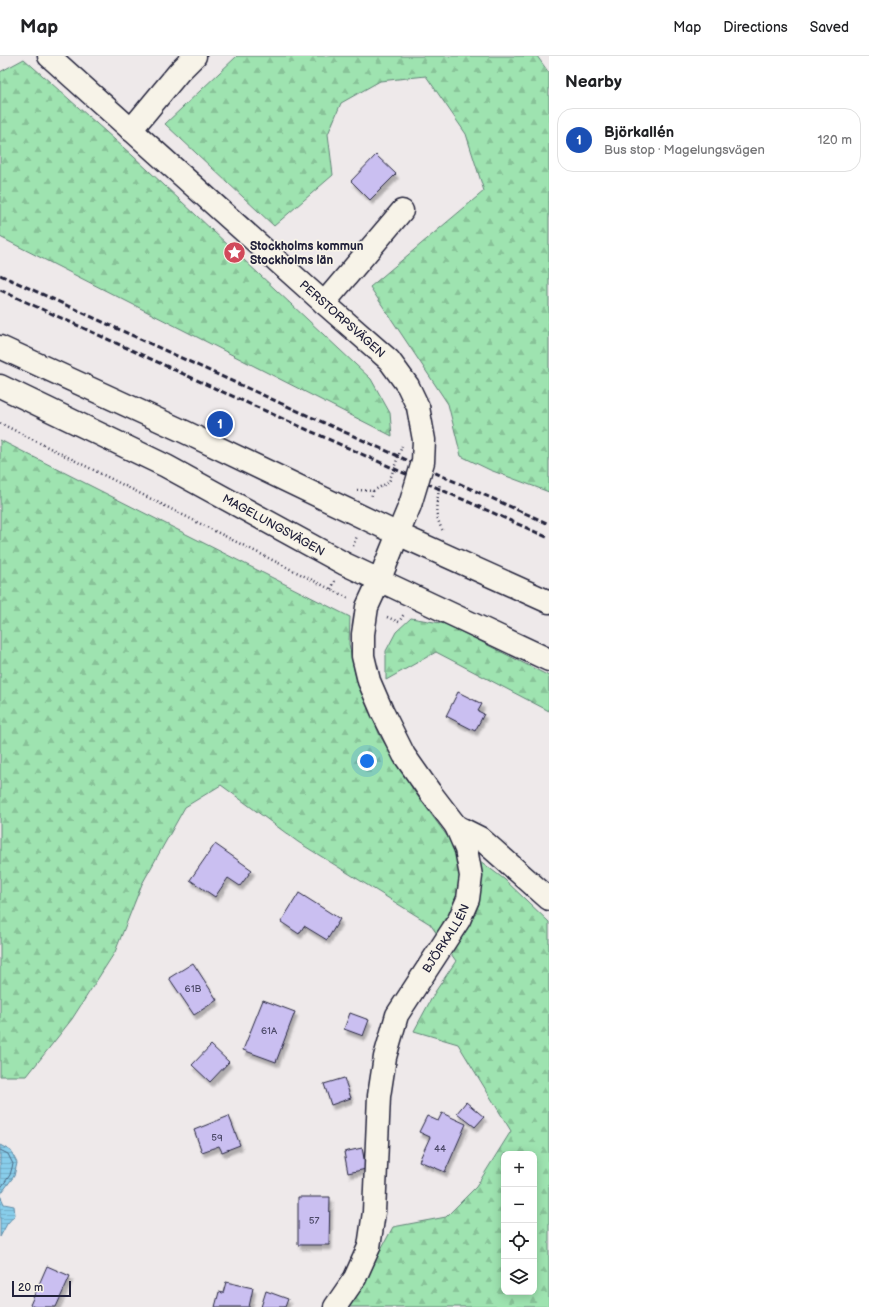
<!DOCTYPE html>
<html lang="en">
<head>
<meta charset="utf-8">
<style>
	:root { --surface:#fff; --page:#f2f2f2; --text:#202124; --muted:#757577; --line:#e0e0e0; --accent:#7c3aed }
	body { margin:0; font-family:"Balsamiq Sans",sans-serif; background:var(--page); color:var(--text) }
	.controls { position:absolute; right:12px; bottom:12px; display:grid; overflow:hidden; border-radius:8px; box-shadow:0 2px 10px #0003 }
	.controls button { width:36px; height:36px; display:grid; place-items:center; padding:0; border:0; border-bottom:1px solid var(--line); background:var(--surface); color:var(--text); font:20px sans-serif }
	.scale { position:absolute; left:12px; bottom:10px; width:59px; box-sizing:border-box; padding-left:4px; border:2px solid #22223b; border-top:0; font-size:11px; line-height:14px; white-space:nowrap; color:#22223b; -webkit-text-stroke:3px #f7f3e8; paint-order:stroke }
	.you { position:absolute; left:367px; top:705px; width:14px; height:14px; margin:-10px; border:3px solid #fff; border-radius:50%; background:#1a73e8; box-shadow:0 0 0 6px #1a73e833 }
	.badge { display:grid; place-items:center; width:26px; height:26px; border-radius:50%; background:var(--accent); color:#fff; font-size:13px; font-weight:700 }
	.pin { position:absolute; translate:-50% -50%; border:2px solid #fff; box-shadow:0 1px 4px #0006 }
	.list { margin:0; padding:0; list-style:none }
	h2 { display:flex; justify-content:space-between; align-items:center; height:52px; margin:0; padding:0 16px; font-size:17px }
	h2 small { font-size:13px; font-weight:400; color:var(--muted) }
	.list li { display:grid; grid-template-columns:26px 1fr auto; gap:12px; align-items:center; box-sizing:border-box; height:64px; margin:0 8px 8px; padding:0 8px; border:1px solid var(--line); border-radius:16px }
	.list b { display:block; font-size:15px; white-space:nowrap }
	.list p { margin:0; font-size:13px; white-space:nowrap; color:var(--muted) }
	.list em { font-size:13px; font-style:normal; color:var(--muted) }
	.icon { flex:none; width:22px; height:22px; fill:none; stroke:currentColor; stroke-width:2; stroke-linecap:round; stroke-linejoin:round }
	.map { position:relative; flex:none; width:549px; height:1251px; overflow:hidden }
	header { display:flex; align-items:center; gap:24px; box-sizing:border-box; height:56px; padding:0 20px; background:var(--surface); border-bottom:1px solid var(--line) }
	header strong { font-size:19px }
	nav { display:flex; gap:22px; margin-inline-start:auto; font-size:14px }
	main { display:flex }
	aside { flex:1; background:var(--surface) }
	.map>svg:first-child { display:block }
</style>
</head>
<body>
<header>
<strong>Map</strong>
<nav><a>Map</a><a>Directions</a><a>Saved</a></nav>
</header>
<main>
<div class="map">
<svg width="549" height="1251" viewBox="0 0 549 1251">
	<defs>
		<pattern id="forest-firs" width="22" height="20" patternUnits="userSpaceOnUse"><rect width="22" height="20" fill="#9ee3b0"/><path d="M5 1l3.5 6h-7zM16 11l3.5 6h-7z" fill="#88c298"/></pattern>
		<pattern id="water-rules" width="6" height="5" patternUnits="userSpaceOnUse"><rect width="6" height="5" fill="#88cdea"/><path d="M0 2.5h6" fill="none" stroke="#75b0ca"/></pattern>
		<filter id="shadow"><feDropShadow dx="2.5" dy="4.5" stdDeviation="1" flood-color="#0004"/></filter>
	</defs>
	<rect width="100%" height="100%" fill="#eee9ea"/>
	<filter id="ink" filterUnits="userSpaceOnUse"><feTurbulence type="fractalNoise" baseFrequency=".025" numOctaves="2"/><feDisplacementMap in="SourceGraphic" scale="8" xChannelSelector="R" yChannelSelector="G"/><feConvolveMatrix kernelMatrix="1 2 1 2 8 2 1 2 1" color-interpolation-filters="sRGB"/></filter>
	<g filter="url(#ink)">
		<!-- forest -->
		<g fill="url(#forest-firs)" stroke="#608276" fill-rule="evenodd">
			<polygon points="237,0 537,0 549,17 549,436 490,414 461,400 448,348 370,231 484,135 466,78 426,20 380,25 341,47 328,78 333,119 274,170 165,68"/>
			<polygon points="24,3 133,100 371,323 390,357 392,380 0,181 0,16"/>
			<path d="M0 384 350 561 349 588 356 621 380 680 417 739 447 780 504 823 549 866V1251H341L367 1219 393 1171 446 1161 476 1131 511 1075 458 988 414 975 435 936 456 905 430 868 298 786 221 729 185 751 142 828 115 896 72 963 27 1020H0ZM504 1098H534V1236H504Z"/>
			<polygon points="411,562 446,568 549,620 549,655 436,596 386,624 386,595 396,576"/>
		</g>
		<!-- water -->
		<polygon fill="url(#water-rules)" stroke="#5f89a4" points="0,1089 11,1095 17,1107 14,1120 0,1139 4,1148 14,1150 15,1159 7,1168 0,1181"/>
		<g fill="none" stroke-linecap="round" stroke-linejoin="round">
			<!-- shore -->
			<polyline stroke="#4b6681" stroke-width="1" points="0,1094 8,1098 13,1108 10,1119 0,1133"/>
		</g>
		<!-- building -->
		<g fill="#cabff1" stroke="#22223b" filter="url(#shadow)">
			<polygon points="376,99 396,118 370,144 351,125"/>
			<polygon points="458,636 482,648 478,655 484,658 475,675 446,660"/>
			<polygon points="215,788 252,814 240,830 228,822 215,841 190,824"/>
			<polygon points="299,837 340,863 327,884 304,870 299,878 281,866"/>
			<polygon points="193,907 217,944 194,959 169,922"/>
			<polygon points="263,944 295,956 276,1006 243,994"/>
			<polygon points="350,957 369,964 363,980 344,973"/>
			<polygon points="211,989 229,1006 210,1026 192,1009"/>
			<polygon points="344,1022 351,1042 331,1049 324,1028"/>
			<polygon points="466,1046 484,1061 475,1071 457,1057"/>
			<polygon points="442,1057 466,1068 445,1116 419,1105 430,1081 419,1076 427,1060 438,1065"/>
			<polygon points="229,1060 240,1089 222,1096 219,1090 202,1096 194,1074"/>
			<polygon points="362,1092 366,1113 348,1117 344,1096"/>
			<polygon points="298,1141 330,1141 329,1189 298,1189"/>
			<polygon points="47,1210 70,1220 56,1251 35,1251 30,1249"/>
			<polygon points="226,1226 253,1232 249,1251 215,1251 219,1236 223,1237"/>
			<polygon points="266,1235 288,1243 285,1251 261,1251"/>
		</g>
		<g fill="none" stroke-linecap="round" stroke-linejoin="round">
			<defs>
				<g id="minor">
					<path id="s1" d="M49 0 324 247 389 304 408 330 418 351"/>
					<polyline points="131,74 179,16 195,0"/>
					<polyline points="324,247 402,155"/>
					<polyline points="398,478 410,449"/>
					<polyline points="456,770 480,782 549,843"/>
					<path id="s2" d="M335 1251 355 1222 369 1191 374 1156 379 1040 385 1001 397 959 459 864 468 843 471 820 466 793 456 770 430 736 404 699 382 655 369 625 363 600V578L367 551 379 525"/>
				</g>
				<g id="major">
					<polyline points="0,291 185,376 398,478 549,546"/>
					<path id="s3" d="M0 330 166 410 345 508 549 604"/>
					<polyline points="379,525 398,478"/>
				</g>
			</defs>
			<!-- minor casing -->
			<use href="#minor" stroke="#22223b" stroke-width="25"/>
			<!-- major casing -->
			<use href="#major" stroke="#22223b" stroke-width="25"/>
			<!-- path -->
			<g stroke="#22223b" stroke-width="2.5" stroke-dasharray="1 3" stroke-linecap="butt">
				<polyline points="0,367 348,542"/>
				<polyline points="357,434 373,435 371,442"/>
				<path d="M437 446C435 455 438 467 443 475"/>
				<polyline points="353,490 357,480"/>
				<polyline points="331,533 335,525"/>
				<polyline points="387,561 399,566 404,558"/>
			</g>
			<!-- minor -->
			<use href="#minor" stroke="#f7f3e8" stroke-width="22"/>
			<!-- major -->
			<use href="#major" stroke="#f7f3e8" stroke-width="22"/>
			<!-- rail -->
			<g stroke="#22223b" stroke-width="3" stroke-dasharray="6 3" stroke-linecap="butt">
				<polyline points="0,219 280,347 549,468"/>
				<polyline points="0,234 203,327 549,482"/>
			</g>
			<defs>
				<polyline id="minor-bridge" points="410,449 423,406 424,384 418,351"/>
			</defs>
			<!-- minor-bridge casing -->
			<use href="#minor-bridge" stroke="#22223b" stroke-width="25" stroke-linecap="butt"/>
			<!-- path-bridge -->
			<g stroke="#22223b" stroke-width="2.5" stroke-dasharray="1 3" stroke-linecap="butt">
				<polyline points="373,435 389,426 402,390"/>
				<polyline points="437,446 440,427"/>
			</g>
			<!-- minor-bridge -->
			<use href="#minor-bridge" stroke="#f7f3e8" stroke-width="22"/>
		</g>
	</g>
	<!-- icons -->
	<defs>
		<symbol id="sight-disc" viewBox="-11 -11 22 22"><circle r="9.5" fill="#d1495b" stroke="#f7f3e8"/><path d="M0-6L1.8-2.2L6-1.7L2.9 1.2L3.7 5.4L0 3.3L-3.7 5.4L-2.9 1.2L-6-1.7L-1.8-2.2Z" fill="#fff"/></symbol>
	</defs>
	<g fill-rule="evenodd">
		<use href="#sight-disc" x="222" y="184" width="25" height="25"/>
	</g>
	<g text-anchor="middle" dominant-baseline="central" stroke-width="3.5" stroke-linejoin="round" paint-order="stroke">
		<!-- number labels -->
		<g font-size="10" fill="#4c4968">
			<text x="193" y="933">61B</text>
			<text x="269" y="975">61A</text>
			<text x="217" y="1082">59</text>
			<text x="440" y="1093">44</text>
			<text x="314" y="1165">57</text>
		</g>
		<!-- poi labels -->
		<g font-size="12" font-weight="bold" fill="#22223b" stroke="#f7f3e8" text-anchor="start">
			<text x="250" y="190">Stockholms kommun<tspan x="250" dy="14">Stockholms län</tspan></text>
		</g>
		<!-- street labels -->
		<g font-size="12" fill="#22223b" stroke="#f7f3e8">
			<text stroke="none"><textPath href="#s1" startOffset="394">PERSTORPSVÄGEN</textPath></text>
			<text stroke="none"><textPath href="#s3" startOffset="307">MAGELUNGSVÄGEN</textPath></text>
			<text stroke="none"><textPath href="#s2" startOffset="395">BJÖRKALLÉN</textPath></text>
		</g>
	</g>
</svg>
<div class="controls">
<button>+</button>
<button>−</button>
<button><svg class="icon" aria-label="locate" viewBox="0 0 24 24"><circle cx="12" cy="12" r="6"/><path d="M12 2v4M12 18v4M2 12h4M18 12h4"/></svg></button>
<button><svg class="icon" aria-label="layers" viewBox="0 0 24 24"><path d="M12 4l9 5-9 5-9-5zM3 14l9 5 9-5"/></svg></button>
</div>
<div class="scale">20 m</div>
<div class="you"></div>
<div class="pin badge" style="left:220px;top:368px;background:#1a4fb4">1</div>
</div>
<aside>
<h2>Nearby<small></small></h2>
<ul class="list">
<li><span class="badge" style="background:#1a4fb4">1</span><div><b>Björkallén</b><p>Bus stop · Magelungsvägen</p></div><em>120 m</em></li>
</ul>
</aside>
</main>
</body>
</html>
